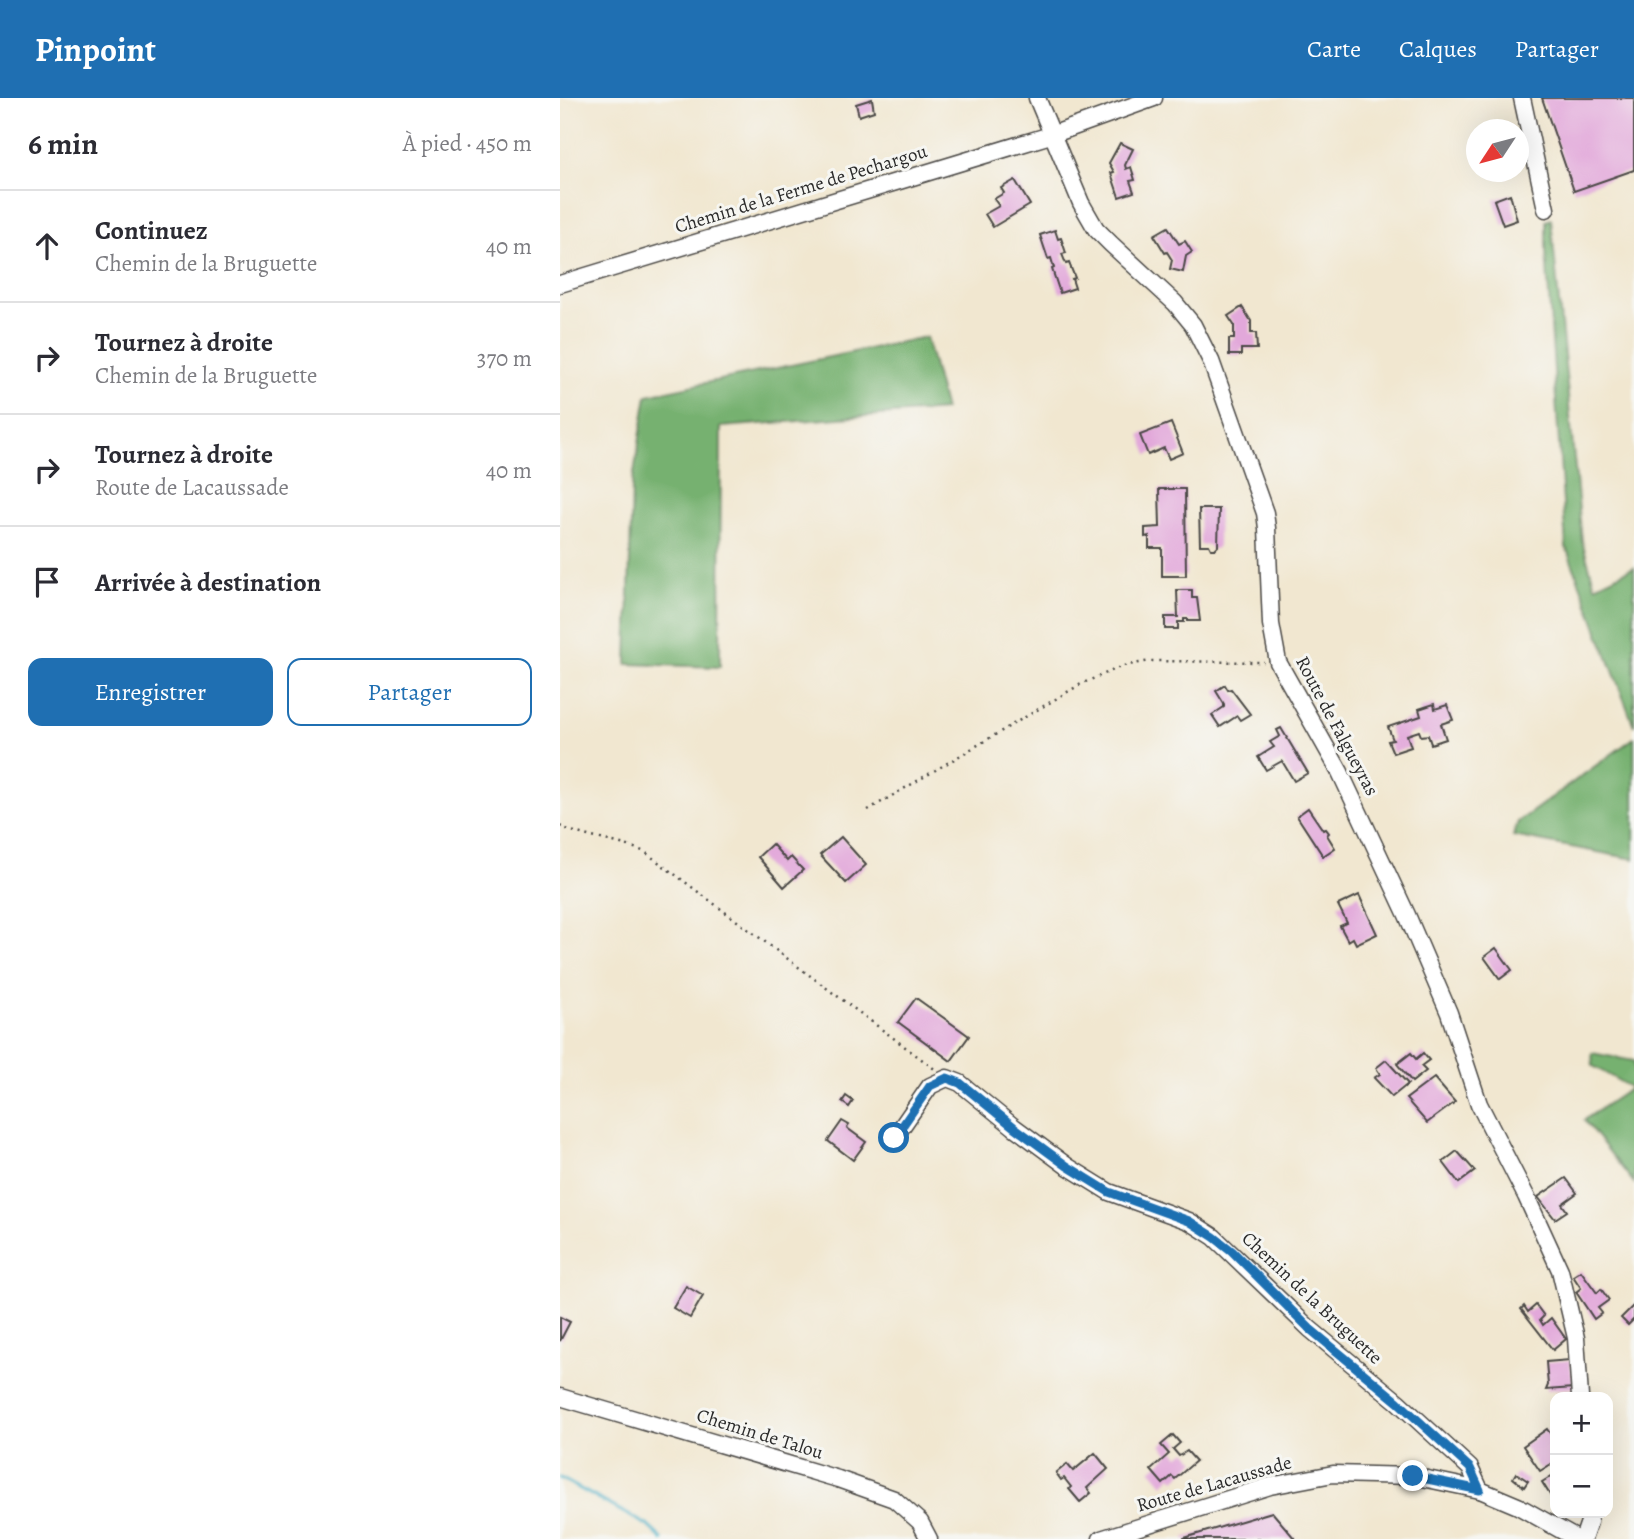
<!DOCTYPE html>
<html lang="fr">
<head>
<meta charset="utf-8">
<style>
	:root { --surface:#fff; --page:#f7f7f7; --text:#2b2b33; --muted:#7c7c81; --line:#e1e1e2; --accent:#1f6fb2 }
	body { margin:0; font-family:Alegreya,serif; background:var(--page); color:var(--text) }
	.controls { position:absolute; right:21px; bottom:21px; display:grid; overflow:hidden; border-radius:14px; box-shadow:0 7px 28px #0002 }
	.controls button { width:63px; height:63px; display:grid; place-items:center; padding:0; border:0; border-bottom:2px solid var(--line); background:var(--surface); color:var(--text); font:35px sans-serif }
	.compass { position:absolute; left:906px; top:21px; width:63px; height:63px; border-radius:50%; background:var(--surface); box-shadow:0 7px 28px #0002; rotate:234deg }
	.stop { position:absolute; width:21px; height:21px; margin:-16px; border:5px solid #1f6fb2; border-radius:50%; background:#fff }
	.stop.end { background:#1f6fb2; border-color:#fff; box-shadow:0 2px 7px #0008 }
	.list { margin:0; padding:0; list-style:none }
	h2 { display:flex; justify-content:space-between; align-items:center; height:91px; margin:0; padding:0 28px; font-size:30px }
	h2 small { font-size:23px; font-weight:400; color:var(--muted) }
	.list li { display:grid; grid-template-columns:46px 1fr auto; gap:21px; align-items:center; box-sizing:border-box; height:112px; padding:0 28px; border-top:2px solid var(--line) }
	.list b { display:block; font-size:26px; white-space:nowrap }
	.list p { margin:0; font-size:23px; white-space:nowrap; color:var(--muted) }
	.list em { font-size:23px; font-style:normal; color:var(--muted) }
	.actions { display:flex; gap:14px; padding:21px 28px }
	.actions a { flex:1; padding:16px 0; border:2px solid var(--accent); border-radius:14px; text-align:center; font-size:24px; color:var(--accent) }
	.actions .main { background:var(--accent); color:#fff }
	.icon { flex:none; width:38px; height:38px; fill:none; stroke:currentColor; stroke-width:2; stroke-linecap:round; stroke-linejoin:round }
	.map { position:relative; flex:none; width:1074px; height:1441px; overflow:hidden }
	header { display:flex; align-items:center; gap:42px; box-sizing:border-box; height:98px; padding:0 35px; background:var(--accent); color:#fff }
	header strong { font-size:33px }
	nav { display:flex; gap:38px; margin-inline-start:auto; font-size:24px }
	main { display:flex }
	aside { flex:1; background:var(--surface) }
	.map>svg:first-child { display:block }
</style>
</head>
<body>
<header>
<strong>Pinpoint</strong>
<nav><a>Carte</a><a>Calques</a><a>Partager</a></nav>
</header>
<main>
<aside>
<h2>6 min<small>À pied · 450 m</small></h2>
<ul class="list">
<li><svg class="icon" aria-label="ahead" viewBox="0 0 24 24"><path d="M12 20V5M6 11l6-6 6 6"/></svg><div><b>Continuez</b><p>Chemin de la Bruguette</p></div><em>40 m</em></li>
<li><svg class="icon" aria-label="right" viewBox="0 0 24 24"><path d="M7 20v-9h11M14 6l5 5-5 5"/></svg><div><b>Tournez à droite</b><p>Chemin de la Bruguette</p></div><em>370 m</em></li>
<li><svg class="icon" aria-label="right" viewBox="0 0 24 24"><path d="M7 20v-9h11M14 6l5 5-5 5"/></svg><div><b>Tournez à droite</b><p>Route de Lacaussade</p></div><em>40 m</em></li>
<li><svg class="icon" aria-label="arrive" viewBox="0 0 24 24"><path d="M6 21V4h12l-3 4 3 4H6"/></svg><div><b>Arrivée à destination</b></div></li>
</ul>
<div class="actions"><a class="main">Enregistrer</a><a>Partager</a></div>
</aside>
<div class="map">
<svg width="1074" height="1441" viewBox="0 0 1074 1441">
	<rect width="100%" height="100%" fill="#f6f6f2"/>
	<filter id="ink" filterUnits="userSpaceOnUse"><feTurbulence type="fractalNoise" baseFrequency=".0143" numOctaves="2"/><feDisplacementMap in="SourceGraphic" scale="14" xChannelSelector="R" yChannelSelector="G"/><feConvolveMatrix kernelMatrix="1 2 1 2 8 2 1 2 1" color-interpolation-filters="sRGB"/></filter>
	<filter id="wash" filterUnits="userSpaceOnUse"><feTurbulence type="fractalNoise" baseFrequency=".00686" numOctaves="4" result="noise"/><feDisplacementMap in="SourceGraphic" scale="28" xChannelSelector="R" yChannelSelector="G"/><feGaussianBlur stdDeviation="1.57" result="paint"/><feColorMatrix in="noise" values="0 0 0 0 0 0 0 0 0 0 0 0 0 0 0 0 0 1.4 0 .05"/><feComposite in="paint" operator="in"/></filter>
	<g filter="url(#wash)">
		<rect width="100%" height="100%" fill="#f1e7d0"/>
		<!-- forest -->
		<g fill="#76b170" stroke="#506e4e" stroke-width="2">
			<polygon points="991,121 1022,443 1035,488 1074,469 1074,628 1006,449 986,154 986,123"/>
			<polygon points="366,239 385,312 161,329 160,569 67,566 72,387 87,297"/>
			<polygon points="1074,640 1074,761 953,738 958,724"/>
			<polygon points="1032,955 1074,963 1074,1085 1024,1022 1071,990 1033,968"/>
		</g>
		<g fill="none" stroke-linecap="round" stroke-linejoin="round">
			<!-- stream -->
			<polyline stroke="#46aec5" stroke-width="3.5" points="0,1380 87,1427 102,1441"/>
		</g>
		<g id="blocks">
			<!-- building -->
			<g fill="#e2a8da">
				<polygon points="982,0 1074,0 1074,72 1014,93"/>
				<polygon points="312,1 314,13 299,18 296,6"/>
				<polygon points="560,45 573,51 565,67 566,71 571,69 575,82 570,83 574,94 559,99 551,75 554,74 549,65"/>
				<polygon points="455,82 470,107 433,129 425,116 439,108 434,101 444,95 441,90"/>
				<polygon points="950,96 957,122 943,127 934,102"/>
				<polygon points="608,129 619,146 625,143 632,154 626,158 623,174 610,171 612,162 607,154 605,155 594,137"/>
				<polygon points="495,132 498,141 501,140 506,155 502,156 506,166 509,165 515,180 512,181 515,190 500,195 492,171 494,170 491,160 488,161 480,137"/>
				<polygon points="682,209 691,223 691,235 696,235 697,251 681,251 681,257 669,257 669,241 674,241 674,227 668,218"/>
				<polygon points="611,325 623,355 609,361 604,350 588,357 580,337"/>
				<polygon points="599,391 625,391 626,478 602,478 602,450 589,450 589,438 585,439 585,430 600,429"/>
				<polygon points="639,411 659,411 658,448 655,451 651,451 649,447 640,447"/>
				<polygon points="617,492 632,492 632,500 637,500 640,523 628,523 628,521 624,521 624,524 618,524 618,531 605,531 605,519 618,519"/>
				<polygon points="665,587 668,592 671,591 690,616 680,622 677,618 660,629 652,617 664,609 664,606 656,593"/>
				<polygon points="874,606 875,611 887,607 893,622 881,626 886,641 871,646 868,637 861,638 859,633 847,637 851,649 833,655 828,643 833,642 828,629 861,618 859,611"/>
				<polygon points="721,630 748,675 734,683 722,663 706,672 698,659 714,649 710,644 720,638 717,632"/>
				<polygon points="748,710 763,732 766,731 769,735 767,737 775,750 763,758 737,718"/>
				<polygon points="281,739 306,767 286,785 260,757"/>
				<polygon points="212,746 227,763 231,759 243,772 224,789 198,759"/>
				<polygon points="799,797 817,836 796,846 793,840 788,843 780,828 787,825 778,807"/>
				<polygon points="936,850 952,872 940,881 924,859"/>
				<polygon points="356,900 409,938 391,963 338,924"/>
				<polygon points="851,955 856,961 863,955 869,962 861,968 866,973 852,984 837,966"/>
				<polygon points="826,962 848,986 832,999 814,980 820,976 816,970"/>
				<polygon points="874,980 895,1004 867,1025 846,1001"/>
				<polygon points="286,998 293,1003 289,1009 282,1004"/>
				<polygon points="282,1023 289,1027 287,1030 306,1044 293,1062 268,1043"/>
				<polygon points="897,1053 915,1073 899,1085 883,1064"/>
				<polygon points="1006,1080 1017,1095 1002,1106 1007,1113 995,1121 978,1099"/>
				<polygon points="1021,1173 1037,1195 1041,1191 1049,1202 1038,1210 1042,1215 1034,1221 1016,1194 1021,1190 1013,1178"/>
				<polygon points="126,1188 143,1198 130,1220 113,1210"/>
				<polygon points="976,1207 984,1218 980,1222 983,1227 991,1220 1006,1241 993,1252 961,1211 964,1208 968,1214"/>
				<polygon points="1074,1207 1074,1221 1068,1227 1061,1220"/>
				<polygon points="0,1219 10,1224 0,1243"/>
				<polygon points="1010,1262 1014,1290 986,1292 988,1287 986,1264"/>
				<polygon points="987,1331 995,1342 995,1369 993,1365 980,1373 963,1348"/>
				<polygon points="613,1337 620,1345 613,1351 619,1358 627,1353 636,1363 615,1381 612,1378 603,1386 591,1372 609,1356 601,1347"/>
				<polygon points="535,1355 548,1371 527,1390 531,1395 520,1404 509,1391 511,1389 504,1380 501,1382 496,1375 507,1366 513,1373"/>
				<polygon points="956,1375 968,1383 964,1389 953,1380"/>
				<polygon points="995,1376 995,1405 982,1384"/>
				<polygon points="712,1414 735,1441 624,1441 624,1440"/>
			</g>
		</g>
	</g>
	<g filter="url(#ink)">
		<use href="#blocks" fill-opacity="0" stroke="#494744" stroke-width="2"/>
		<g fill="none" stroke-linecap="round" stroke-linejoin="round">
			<defs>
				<g id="minor">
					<polyline points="477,0 521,105 536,131 551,146 615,205 633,227 651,263 705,415 707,430 711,526 718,564 780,674 847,817 889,915 919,1006 966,1098 1000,1172 1016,1240 1020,1299"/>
					<polyline points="962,0 986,111"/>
					<polyline points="0,186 494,36 594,0"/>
					<polyline points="334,1040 370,988 387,980 400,985 454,1029 507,1068 549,1094 629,1123 654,1139 750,1231 838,1304 910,1370 920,1392"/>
					<polyline points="0,1299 278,1381 334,1401 360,1424 369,1441"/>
					<polyline points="541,1441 710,1388 773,1376 853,1378 920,1392 958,1408 1017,1441"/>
					<polyline points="1023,1441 1029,1424 1028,1415"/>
				</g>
			</defs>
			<!-- minor casing -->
			<use href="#minor" stroke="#494744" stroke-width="19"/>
			<!-- path -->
			<g stroke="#494744" stroke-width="2.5" stroke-dasharray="2 5" stroke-linecap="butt">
				<polyline points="308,712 521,586 563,568 590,563 704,564"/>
				<path d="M0 728C27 741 57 742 85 754L376 972"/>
			</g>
			<!-- minor -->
			<use href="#minor" stroke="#fff" stroke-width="16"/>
		</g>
	</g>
	<g fill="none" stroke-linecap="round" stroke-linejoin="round" filter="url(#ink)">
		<!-- route -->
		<polyline stroke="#1f6fb2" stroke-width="9" points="334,1040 370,988 387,980 400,985 454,1029 507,1068 549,1094 629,1123 654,1139 672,1153 750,1231 838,1304 910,1370 920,1392 853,1378"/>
	</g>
	<g text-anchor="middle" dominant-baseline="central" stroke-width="6" stroke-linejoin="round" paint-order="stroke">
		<!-- street labels -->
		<g font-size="19" fill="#2b2b2b" stroke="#f6f6f2">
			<text transform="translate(241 91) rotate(-17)">Chemin de la Ferme de Pechargou</text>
			<text transform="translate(777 628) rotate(62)">Route de Falgueyras</text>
			<text transform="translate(752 1200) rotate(43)">Chemin de la Bruguette</text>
			<text transform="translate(200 1336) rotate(17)">Chemin de Talou</text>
			<text transform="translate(654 1386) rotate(-16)">Route de Lacaussade</text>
		</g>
	</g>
</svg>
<div class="controls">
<button>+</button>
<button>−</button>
</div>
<svg class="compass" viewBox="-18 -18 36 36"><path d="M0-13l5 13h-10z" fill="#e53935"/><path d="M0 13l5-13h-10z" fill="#7c7c81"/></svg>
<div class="stop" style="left:334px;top:1040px"></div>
<div class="stop end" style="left:853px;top:1378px"></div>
</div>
</main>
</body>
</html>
